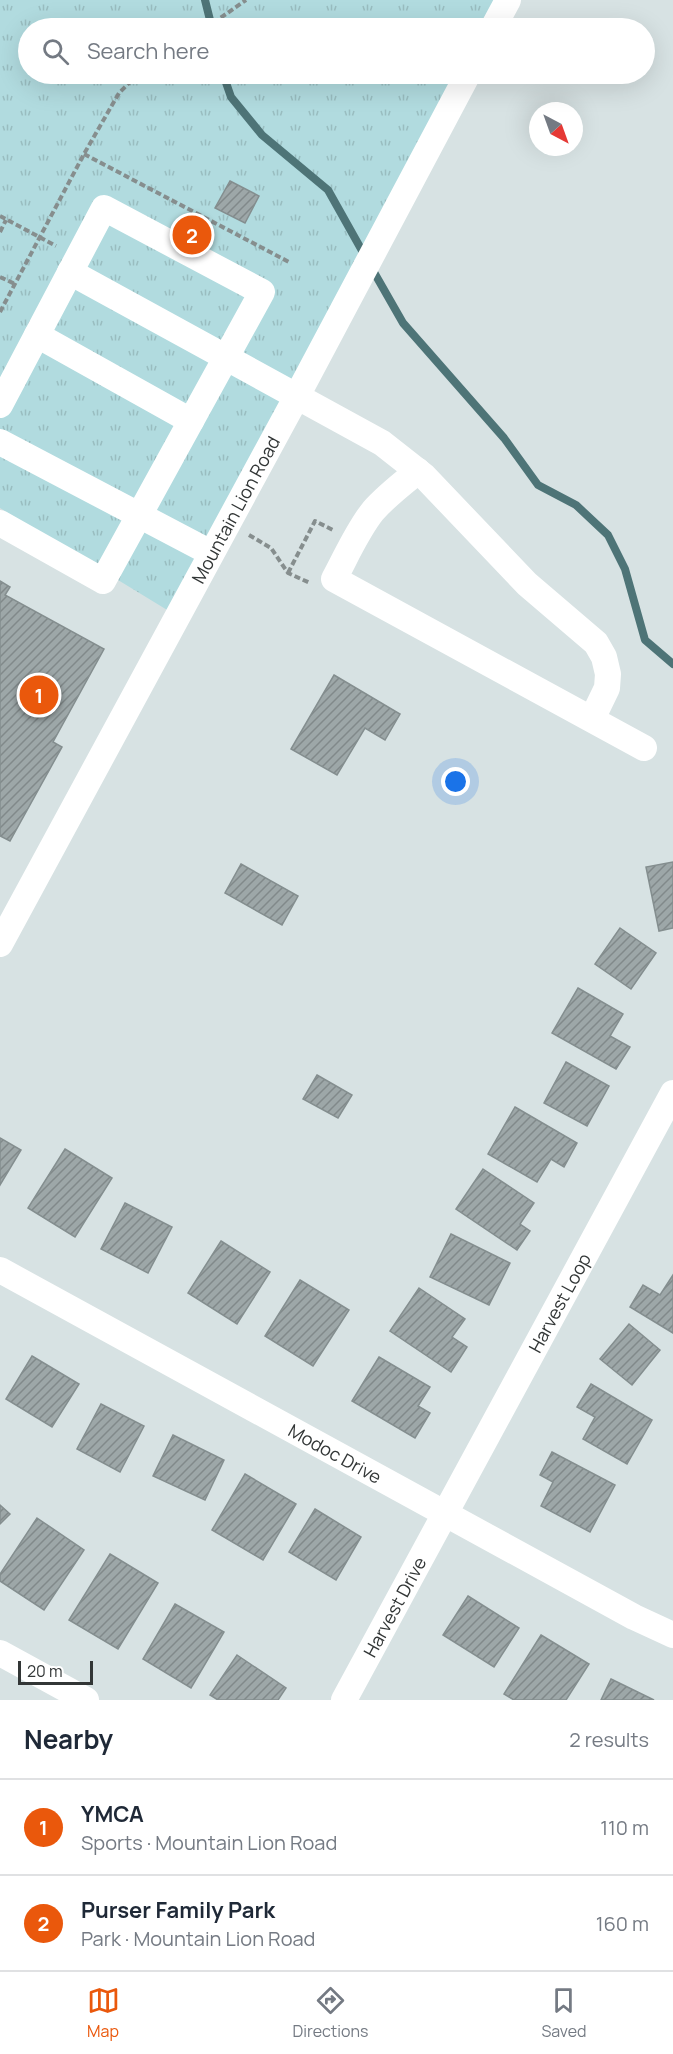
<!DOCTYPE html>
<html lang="en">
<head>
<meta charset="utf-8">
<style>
	:root { --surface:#fff; --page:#f6f6f7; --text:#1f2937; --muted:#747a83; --line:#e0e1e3; --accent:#ea580c }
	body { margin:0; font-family:Manrope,sans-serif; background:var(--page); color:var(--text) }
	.compass { position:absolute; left:529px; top:102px; width:54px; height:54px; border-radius:50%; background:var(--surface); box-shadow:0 6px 24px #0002; rotate:139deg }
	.scale { position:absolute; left:18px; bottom:15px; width:75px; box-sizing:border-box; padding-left:6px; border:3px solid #323636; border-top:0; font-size:16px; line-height:21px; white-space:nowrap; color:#323636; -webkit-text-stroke:4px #fff; paint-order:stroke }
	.you { position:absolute; left:456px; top:782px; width:21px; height:21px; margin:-15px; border:4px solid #fff; border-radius:50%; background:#1a73e8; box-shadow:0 0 0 9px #1a73e833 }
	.badge { display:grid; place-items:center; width:39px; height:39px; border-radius:50%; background:var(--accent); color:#fff; font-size:20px; font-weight:700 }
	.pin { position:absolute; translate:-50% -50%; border:3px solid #fff; box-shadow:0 2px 6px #0006 }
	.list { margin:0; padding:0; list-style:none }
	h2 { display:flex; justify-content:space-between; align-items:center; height:78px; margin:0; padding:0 24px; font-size:26px }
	h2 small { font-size:20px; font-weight:400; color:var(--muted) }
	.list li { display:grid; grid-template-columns:39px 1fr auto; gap:18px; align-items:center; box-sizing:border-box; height:96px; padding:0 24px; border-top:2px solid var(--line) }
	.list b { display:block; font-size:22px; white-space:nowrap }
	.list p { margin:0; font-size:20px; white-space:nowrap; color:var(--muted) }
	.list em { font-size:20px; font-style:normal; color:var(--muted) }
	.icon { flex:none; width:33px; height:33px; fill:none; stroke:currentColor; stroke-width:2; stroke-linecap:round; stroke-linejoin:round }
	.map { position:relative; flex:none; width:673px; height:1700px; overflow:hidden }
	.search { position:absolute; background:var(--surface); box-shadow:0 6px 24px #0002; left:18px; right:18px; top:18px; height:66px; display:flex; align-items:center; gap:15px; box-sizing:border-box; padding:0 21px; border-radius:33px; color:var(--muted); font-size:22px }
	.sheet { height:270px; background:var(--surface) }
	nav { display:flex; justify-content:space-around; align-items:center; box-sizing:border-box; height:84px; border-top:2px solid var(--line); background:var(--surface); font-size:16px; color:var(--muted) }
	nav a { display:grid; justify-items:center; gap:3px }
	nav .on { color:var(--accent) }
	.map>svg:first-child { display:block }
</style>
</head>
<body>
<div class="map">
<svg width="673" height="1700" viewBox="0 0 673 1700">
	<defs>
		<pattern id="park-tufts" width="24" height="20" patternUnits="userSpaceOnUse" patternTransform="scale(1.5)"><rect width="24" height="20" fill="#b1dbdf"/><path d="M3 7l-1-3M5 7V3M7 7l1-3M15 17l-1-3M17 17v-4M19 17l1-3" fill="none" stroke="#99bdc0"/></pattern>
		<pattern id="building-hatch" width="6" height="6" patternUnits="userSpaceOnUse" patternTransform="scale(1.5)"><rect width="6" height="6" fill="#9da7a8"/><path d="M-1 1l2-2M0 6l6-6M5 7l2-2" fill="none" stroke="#81898a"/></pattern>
	</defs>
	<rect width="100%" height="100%" fill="#d7e2e3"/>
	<!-- park -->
	<polygon fill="url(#park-tufts)" points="0,0 513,0 497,28 28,28 28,74 473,74 177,616 0,508"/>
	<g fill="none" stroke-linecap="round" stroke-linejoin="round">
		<!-- stream -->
		<g stroke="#4e7477" stroke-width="8">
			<polyline points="205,0 212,28"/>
			<polyline points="223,74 231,97 262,135 328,190 365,256"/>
			<polyline points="371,267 403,323 504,438 538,485 576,505 608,535 625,569 645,640 673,664"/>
		</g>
	</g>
	<!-- building -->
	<g fill="url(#building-hatch)" stroke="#848e8f" stroke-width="1.5">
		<polygon points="230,181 259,196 245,223 215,208"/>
		<polygon points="0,581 10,587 5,595 104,649 53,742 62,747 10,841 0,836"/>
		<polygon points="334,675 400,714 385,740 365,728 337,775 291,749"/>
		<polygon points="673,862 673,928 659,931 646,867"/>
		<polygon points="241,864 298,896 282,925 225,893"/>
		<polygon points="620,928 656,953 631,989 595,964"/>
		<polygon points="578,988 623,1014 610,1036 630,1047 616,1069 552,1033"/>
		<polygon points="566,1062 609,1086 587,1126 544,1103"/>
		<polygon points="317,1075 352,1095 338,1118 303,1099"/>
		<polygon points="515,1107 577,1143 564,1167 551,1159 537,1182 488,1154"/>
		<polygon points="0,1138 21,1150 0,1185"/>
		<polygon points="65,1149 112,1178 75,1237 28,1208"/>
		<polygon points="483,1169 534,1203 520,1224 530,1231 517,1250 456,1209"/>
		<polygon points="125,1203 172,1227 148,1273 101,1249"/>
		<polygon points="451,1234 510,1263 489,1305 430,1277"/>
		<polygon points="221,1241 270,1272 237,1324 188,1293"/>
		<polygon points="673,1275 673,1333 630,1307 643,1285 660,1295"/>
		<polygon points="300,1280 349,1310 313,1366 265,1336"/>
		<polygon points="419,1288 465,1319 452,1337 467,1347 451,1372 390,1331"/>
		<polygon points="629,1324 660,1350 632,1385 600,1359"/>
		<polygon points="32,1356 79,1384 52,1427 6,1399"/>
		<polygon points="379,1357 430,1387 418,1406 430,1413 415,1438 352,1401"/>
		<polygon points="591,1384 652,1420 627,1464 583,1439 595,1417 577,1407"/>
		<polygon points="101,1404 144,1426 120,1472 77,1449"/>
		<polygon points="173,1435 224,1460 205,1500 153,1476"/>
		<polygon points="552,1452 615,1485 590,1532 541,1506 553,1482 540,1475"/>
		<polygon points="245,1474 296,1504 263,1560 212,1530"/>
		<polygon points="0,1505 10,1514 0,1524"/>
		<polygon points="315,1509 361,1537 336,1580 289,1552"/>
		<polygon points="37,1518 84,1550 44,1610 0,1581 0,1574"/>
		<polygon points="110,1554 158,1583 118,1649 69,1620"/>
		<polygon points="468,1596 519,1628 494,1667 443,1635"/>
		<polygon points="175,1604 224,1632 191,1688 143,1659"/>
		<polygon points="541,1635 589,1664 566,1700 514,1700 504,1694"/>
		<polygon points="237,1655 286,1688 278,1700 218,1700 210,1695"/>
		<polygon points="611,1679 654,1700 601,1700"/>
	</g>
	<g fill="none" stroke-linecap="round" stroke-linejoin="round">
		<!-- path -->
		<g stroke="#868e8e" stroke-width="4" stroke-dasharray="6 3" stroke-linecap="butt">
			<polyline points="206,28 246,0"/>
			<polyline points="84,154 289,262"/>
			<polyline points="0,216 56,246"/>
			<polyline points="0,232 6,220"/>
			<polyline points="0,277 15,284"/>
			<polyline points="0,312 84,154 119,93 138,74"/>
			<polyline points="249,535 271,548 288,573 310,583"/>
			<polyline points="288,573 315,521 333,530"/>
		</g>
		<!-- minor -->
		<g stroke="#fff" stroke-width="26">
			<polyline points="493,28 508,0"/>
			<polyline points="70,272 382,443 424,476 527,584 596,643 604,657 608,674 607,688 592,719"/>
			<polyline points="37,335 191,421"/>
			<polyline points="0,405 104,208 262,292 103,581 0,523"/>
			<polyline points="0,442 211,553"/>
			<path d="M418 471C403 483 386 496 373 511 357 531 346 557 334 579L644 748"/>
			<path id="s1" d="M0 944 297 396 468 74"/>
			<path id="s2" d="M0 1270 634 1617 673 1635"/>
			<polyline points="0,1653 86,1700"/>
			<path id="s3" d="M344 1700 673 1093"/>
		</g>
	</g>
	<g text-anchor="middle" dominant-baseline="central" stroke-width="4.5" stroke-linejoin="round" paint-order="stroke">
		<!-- street labels -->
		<g font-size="18" fill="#323636" stroke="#fff">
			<text stroke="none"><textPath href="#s1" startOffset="494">Mountain Lion Road</textPath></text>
			<text stroke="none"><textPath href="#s3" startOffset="452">Harvest Loop</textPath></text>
			<text stroke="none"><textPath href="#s2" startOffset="382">Modoc Drive</textPath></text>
			<text stroke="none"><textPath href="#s3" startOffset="106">Harvest Drive</textPath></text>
		</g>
	</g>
</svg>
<svg class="compass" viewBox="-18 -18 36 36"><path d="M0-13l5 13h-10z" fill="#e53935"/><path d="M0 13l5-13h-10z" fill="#747a83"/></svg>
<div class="scale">20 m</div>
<div class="you"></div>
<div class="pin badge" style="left:39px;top:695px">1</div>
<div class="pin badge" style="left:192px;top:235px">2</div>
<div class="search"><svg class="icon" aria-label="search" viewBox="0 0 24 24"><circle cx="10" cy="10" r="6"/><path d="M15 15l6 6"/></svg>Search here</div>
</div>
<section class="sheet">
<h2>Nearby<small>2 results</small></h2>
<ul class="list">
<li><span class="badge">1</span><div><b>YMCA</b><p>Sports · Mountain Lion Road</p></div><em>110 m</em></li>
<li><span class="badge">2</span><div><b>Purser Family Park</b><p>Park · Mountain Lion Road</p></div><em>160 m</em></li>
</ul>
</section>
<nav>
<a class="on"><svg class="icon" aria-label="map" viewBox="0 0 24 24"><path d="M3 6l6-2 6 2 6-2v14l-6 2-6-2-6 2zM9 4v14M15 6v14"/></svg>Map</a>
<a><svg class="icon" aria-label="directions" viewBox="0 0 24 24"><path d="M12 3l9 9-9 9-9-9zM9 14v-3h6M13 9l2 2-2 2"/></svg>Directions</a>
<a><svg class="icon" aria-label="saved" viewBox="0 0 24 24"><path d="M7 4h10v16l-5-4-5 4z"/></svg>Saved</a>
</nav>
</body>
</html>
